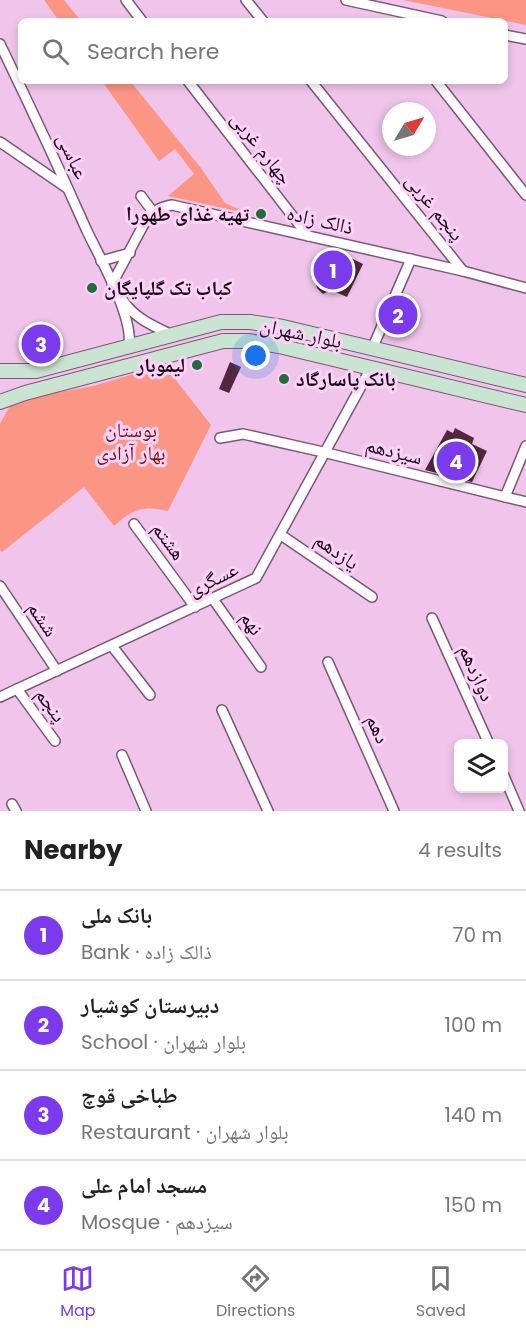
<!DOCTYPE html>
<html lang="en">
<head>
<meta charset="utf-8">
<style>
	:root { --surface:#fff; --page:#f6f6f6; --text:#222; --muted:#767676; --line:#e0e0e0; --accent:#7c3aed }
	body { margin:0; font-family:Poppins,"Noto Naskh Arabic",sans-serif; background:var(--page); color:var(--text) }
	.controls { position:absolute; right:18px; bottom:18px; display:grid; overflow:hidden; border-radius:9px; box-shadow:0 3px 9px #0003 }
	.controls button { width:54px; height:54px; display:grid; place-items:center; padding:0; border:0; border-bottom:2px solid var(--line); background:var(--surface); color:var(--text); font:30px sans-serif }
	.compass { position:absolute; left:382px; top:102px; width:54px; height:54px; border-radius:50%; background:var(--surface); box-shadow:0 3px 9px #0003; rotate:52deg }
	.you { position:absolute; left:256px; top:356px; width:21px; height:21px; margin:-15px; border:4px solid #fff; border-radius:50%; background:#1a73e8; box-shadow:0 0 0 9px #1a73e833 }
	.badge { display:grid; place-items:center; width:39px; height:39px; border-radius:50%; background:var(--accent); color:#fff; font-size:20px; font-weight:700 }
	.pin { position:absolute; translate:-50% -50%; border:3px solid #fff; box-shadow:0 2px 6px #0006 }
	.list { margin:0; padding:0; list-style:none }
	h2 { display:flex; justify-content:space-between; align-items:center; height:78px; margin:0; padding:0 24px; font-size:26px }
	h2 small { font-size:20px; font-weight:400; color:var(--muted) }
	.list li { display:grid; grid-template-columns:39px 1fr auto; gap:18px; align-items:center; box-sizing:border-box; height:90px; padding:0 24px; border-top:2px solid var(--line) }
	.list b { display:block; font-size:22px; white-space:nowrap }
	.list p { margin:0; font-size:20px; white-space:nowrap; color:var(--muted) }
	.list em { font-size:20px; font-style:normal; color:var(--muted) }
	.icon { flex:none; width:33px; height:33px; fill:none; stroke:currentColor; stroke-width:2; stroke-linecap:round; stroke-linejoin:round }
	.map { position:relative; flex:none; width:526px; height:811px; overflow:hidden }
	.search { position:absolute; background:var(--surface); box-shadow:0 3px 9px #0003; left:18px; right:18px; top:18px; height:66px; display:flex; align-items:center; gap:15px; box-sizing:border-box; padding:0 21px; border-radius:9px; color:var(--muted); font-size:22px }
	.sheet { height:438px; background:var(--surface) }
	nav { display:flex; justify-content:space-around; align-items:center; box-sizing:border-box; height:84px; border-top:2px solid var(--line); background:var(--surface); font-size:16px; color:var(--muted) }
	nav a { display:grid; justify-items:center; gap:3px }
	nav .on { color:var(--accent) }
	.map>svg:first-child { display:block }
</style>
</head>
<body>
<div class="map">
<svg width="526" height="811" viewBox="0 0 526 811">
	<rect width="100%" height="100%" fill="#f1c5eb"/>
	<!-- built -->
	<polygon fill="#e7b6e1" points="398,299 411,305 398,331 385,325"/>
	<!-- green -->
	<g fill="#fb9685">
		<polygon points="44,0 64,0 81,21 59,21"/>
		<polygon points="403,0 526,0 526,25"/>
		<polygon points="102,81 130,81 201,168 225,203 250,214 168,196 194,174 175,149 159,161"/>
		<path d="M164 365 211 425 168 511C144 505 132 509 114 526L84 487 2 552 0 550V424L11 404 49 394 93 386Z"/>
	</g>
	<!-- building -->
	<g fill="#53273d">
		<polygon points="333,249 363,264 347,297 331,290 323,294 317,288 316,284"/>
		<polygon points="230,362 241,367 229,393 219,389"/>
		<polygon points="455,428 474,438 472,444 487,451 472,482 425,470 447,430 453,433"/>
	</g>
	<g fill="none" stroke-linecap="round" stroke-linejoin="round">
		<defs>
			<g id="street">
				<polyline points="126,0 142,21"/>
				<polyline points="246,0 263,21"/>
				<polyline points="346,0 442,21"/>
				<polyline points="505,35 526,39"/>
				<path d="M0 44C30 106 59 168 87 231 100 258 133 316 129 345"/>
				<polyline points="188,81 308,236"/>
				<polyline points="311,81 463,271"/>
				<polyline points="436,81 526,195"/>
				<polyline points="0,142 67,188"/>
				<polyline points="141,196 153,212"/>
				<polyline points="101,261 130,253"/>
				<path d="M112 284 146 220C154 211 160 207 172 205L463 271 526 288"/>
				<path d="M122 299C133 317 151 325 170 334"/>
				<polyline points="372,349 411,259"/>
				<polyline points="220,438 243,434 323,452 526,502"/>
				<polyline points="505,497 526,446"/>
				<polyline points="134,524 195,607"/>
				<polyline points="281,535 372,597"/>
				<polyline points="0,586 57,671"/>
				<polyline points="213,599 261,667"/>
				<polyline points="432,618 489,744"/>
				<polyline points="112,646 150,695"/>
				<polyline points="328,662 394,811"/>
				<polyline points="17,689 55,741"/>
				<polyline points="0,697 256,578 371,368"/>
				<polyline points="222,710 268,811"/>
				<polyline points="122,755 146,811"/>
				<polyline points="504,776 519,811"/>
				<polyline points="12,804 16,811"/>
			</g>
			<g id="secondary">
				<polyline points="0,371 36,371 221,322 250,322 283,327 526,385"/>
				<polyline points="0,402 25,393 223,341 248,341 279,346 526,405"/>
			</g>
		</defs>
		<!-- street casing -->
		<use href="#street" stroke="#7c5678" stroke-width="12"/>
		<!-- secondary casing -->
		<use href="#secondary" stroke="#7c5678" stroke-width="16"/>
		<!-- street -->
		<use href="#street" stroke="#fff" stroke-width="9"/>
		<!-- secondary -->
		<use href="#secondary" stroke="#c9e4d1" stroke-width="14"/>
	</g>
	<!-- markers -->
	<g fill="#216c3a" stroke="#fed2f8" stroke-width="2">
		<circle cx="261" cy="214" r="6"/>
		<circle cx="92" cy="288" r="6"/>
		<circle cx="197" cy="365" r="6"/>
		<circle cx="284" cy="379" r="6"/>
	</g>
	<g text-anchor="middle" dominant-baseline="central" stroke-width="6" stroke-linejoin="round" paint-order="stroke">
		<!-- street labels -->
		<g font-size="20" fill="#170916" stroke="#fed2f8">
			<text transform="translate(262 148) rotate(52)">چهارم غربی</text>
			<text transform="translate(73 156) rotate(65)">عباسی</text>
			<text transform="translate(435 207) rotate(51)">پنجم غربی</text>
			<text transform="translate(320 220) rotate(13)">ذالک زاده</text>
			<text transform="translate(301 333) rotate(12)">بلوار شهران</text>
			<text transform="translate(394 451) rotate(14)">سیزدهم</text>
			<text transform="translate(169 541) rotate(54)">هشتم</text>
			<text transform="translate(337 551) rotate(35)">یازدهم</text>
			<text transform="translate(213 579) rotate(-26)">عسگری</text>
			<text transform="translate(43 619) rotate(56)">ششم</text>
			<text transform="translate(252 623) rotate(55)">نهم</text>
			<text transform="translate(477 673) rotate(66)">دوازدهم</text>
			<text transform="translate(51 705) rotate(54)">پنجم</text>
			<text transform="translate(378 729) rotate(66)">دهم</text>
		</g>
		<!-- poi labels -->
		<g font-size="20" font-weight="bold" fill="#170916" stroke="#fed2f8" text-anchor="end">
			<text x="249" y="214">تهیه غذای طهورا</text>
			<text x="104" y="288" text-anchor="start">کباب تک گلپایگان</text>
			<text x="185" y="365">لیموبار</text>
			<text x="296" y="379" text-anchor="start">بانک پاسارگاد</text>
		</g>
		<!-- park labels -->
		<g font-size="20" fill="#6d150a" stroke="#fed2f8">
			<text x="131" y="430">بوستان<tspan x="131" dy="23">بهار آزادی</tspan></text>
		</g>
	</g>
</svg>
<div class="controls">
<button><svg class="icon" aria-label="layers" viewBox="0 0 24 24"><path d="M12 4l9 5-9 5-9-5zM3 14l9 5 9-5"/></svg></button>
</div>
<svg class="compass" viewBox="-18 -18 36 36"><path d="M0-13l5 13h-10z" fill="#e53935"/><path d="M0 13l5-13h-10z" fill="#767676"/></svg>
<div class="you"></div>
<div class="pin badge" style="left:333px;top:270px">1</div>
<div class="pin badge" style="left:398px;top:315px">2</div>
<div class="pin badge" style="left:41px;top:344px">3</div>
<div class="pin badge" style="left:456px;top:461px">4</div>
<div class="search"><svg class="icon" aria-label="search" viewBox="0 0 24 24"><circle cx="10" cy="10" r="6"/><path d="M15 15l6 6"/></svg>Search here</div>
</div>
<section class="sheet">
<h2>Nearby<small>4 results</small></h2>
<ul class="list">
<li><span class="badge">1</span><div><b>بانک ملی</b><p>Bank · ذالک زاده</p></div><em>70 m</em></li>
<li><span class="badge">2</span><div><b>دبیرستان کوشیار</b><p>School · بلوار شهران</p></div><em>100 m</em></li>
<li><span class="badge">3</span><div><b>طباخی قوچ</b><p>Restaurant · بلوار شهران</p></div><em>140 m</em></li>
<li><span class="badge">4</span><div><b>مسجد امام علی</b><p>Mosque · سیزدهم</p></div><em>150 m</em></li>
</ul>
</section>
<nav>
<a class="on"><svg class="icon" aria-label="map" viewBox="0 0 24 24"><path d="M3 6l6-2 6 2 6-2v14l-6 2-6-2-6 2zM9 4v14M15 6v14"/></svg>Map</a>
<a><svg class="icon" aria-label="directions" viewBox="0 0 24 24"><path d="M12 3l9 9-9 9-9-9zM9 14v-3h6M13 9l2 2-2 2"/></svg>Directions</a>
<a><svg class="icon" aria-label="saved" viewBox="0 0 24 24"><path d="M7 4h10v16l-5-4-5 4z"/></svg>Saved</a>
</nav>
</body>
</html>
